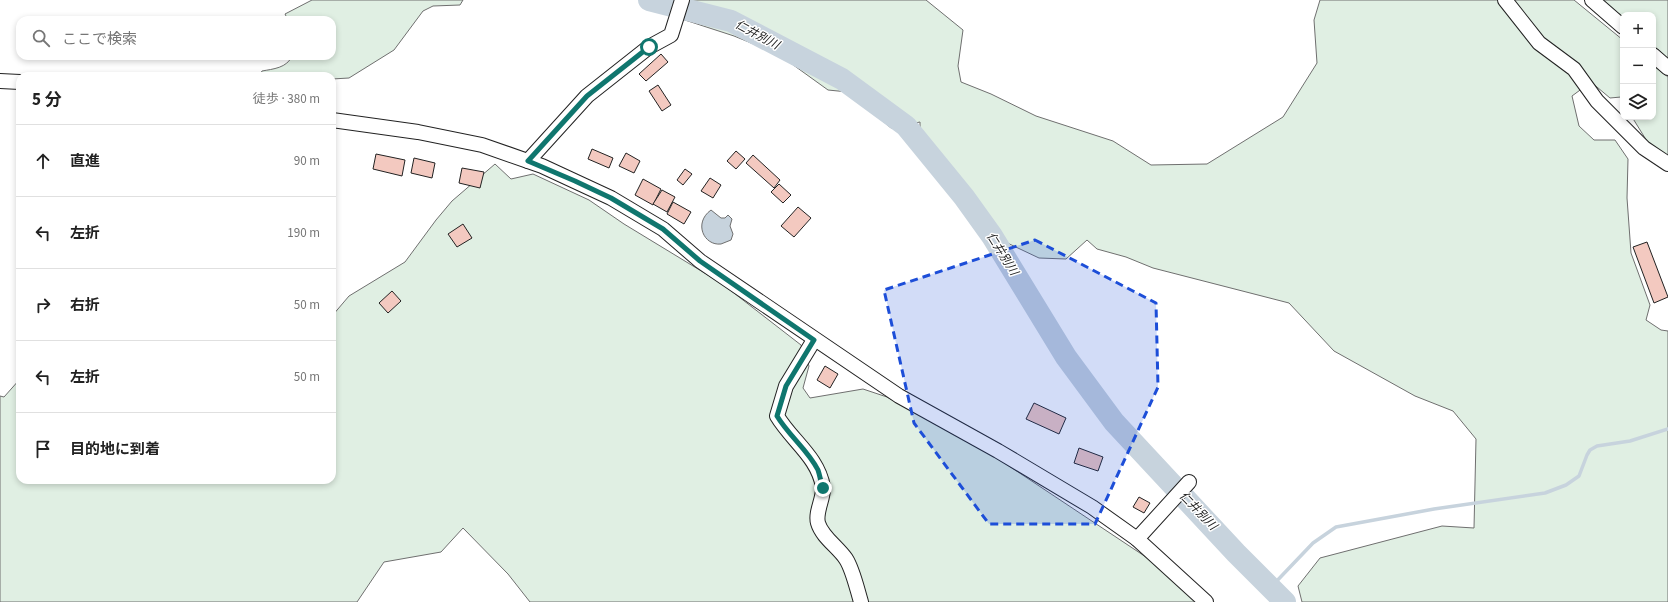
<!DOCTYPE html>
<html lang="ja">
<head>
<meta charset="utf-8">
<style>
	:root { --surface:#fff; --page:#f6f6f6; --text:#222; --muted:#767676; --line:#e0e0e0 }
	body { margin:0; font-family:"Source Sans 3","Noto Sans JP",sans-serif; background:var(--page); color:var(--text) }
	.controls { position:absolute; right:12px; top:12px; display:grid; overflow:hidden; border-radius:8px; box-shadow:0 2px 6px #0003 }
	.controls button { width:36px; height:36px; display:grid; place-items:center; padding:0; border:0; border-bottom:1px solid var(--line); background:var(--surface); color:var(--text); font:20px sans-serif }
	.stop { position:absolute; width:12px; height:12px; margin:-9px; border:3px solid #0f766e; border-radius:50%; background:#fff }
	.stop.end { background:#0f766e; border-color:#fff; box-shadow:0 1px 4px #0008 }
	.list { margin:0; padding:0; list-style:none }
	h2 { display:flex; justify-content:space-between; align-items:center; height:52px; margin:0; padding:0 16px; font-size:17px }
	h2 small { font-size:13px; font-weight:400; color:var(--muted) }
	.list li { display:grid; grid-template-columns:26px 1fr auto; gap:12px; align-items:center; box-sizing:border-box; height:72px; padding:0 16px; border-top:1px solid var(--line) }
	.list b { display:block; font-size:15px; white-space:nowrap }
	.list em { font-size:13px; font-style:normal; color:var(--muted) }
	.icon { flex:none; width:22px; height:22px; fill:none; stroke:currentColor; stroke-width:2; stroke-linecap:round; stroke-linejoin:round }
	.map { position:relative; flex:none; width:1668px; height:602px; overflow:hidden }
	.search { position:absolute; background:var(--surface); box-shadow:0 2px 6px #0003; left:16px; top:16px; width:320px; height:44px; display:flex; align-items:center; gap:10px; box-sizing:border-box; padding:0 14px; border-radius:12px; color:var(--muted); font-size:15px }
	.panel { position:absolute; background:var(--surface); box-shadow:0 2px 6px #0003; left:16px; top:72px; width:320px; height:412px; border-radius:12px }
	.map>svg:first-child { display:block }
</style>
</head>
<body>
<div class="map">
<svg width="1668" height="602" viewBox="0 0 1668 602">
	<rect width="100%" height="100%" fill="#fff"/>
	<!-- green -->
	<g fill="#e0efe3" stroke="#6f6f6f">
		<path d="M312 0H463L460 5 433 6 423 11 394 50 349 78 332 79V76H259L262 71C273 69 287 68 292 56H332V20H288L285 14Z"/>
		<polygon points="648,0 926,0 963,30 958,66 961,82 991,94 1036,116 1113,141 1151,165 1207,164 1283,117 1317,63 1314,20 1320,0 1574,0 1623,40 1623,101 1621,97 1610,98 1591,82 1572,96 1579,126 1594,140 1615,140 1628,159 1627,198 1631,253 1650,305 1646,320 1661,330 1668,331 1668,602 1302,602 1298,586 1320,558 1442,526 1474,528 1476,439 1453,411 1415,396 1334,351 1289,303 1153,268 1126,257 1097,249 1087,240 1066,259 1039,258 1001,240 954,169 920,129 920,122 891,128 848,92 828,90 778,54 734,36 651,9"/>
		<polygon points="1601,0 1668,0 1668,59 1653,45 1653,15 1623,15 1623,17"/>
		<polygon points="1653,65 1668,77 1668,156 1650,146 1632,117 1653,117"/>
		<polygon points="495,164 511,179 533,174 589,200 624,224 721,283 801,345 809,366 803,388 810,398 863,389 887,397 988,452 1167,571 1195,602 530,602 508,574 463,528 441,552 384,562 357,602 0,602 0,396 4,397 20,379 20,480 332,480 332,316 349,296 405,262 436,220 452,201"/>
	</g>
	<!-- water -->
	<path fill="#c7d3dd" stroke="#6f6f6f" d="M711 210 721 218H725L728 215 732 219 730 226 733 234 731 240C728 241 724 243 721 244 704 246 693 223 711 210Z"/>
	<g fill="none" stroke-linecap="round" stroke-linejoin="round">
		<!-- stream -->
		<polyline stroke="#c7d3dd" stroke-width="3.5" points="1271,587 1313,543 1336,527 1434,509 1545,493 1566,485 1579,476 1587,455 1590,450 1597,446 1630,441 1668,429"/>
		<!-- river -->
		<polyline stroke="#c7d3dd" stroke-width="22" points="649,0 731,21 842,79 906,126 964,197 992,236 1066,357 1114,422 1236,553 1285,602"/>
	</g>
	<!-- building -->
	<g fill="#f3c9c0" stroke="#222">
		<polygon points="661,54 668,62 646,81 639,74"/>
		<polygon points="658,85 671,105 662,111 649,91"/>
		<polygon points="592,149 613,158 609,168 588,159"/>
		<polygon points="736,151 745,159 736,169 727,161"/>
		<polygon points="626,153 640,161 634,173 619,166"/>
		<polygon points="376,154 405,160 402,176 373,169"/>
		<polygon points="753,155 780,180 774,188 746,163"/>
		<polygon points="414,158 435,163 432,178 411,173"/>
		<polygon points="462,168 484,172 480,188 459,183"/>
		<polygon points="685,169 692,174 683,185 677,180"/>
		<polygon points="710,178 721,185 713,198 701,191"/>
		<polygon points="643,179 661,189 653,205 635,195"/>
		<polygon points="779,184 791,195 783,203 771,192"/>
		<polygon points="662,190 675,197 667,212 653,204"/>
		<polygon points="673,202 691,212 684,224 667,214"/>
		<polygon points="798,207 811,218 794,237 781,226"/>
		<polygon points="463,224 472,238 457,247 448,234"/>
		<polygon points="1647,242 1668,297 1654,303 1633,247"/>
		<polygon points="392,291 401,301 388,313 379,303"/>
		<polygon points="825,366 838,374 830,388 817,380"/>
		<polygon points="1034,403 1066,418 1059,434 1026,419"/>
		<polygon points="1079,448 1103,457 1098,471 1074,463"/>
		<polygon points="1139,497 1150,503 1144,513 1133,507"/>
	</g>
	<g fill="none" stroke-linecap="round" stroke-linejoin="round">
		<defs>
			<g id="minor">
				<polyline points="1505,0 1539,43 1574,69 1597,101 1644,148 1668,164"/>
				<polyline points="1592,0 1623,27"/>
				<polyline points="1653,55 1668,68"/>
				<polyline points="0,81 20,82"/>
				<polyline points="332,120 418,132 482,145 542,166 611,198 663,229 700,261 899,396 998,451 1092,507 1137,539 1206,602"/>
				<polyline points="528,161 587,96 649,47 671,35 682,0"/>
				<path d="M814 340 786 386 777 416C792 441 818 457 823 487 824 498 815 512 818 523 822 537 838 547 846 559 853 570 857 589 861 602"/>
				<polyline points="1137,539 1189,482"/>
			</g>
		</defs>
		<!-- minor casing -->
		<use href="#minor" stroke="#222" stroke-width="16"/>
		<!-- minor -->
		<use href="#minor" stroke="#fff" stroke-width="14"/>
	</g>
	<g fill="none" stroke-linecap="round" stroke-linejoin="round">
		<!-- route -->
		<path stroke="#0f766e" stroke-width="5" d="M649 47 587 96 528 161 575 181 611 198 663 229 700 261 814 340 786 386 777 416C789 436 808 450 818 470 820 476 821 483 823 488"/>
	</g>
	<!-- marked area -->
	<path fill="#1d4ed8" fill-opacity="0.2" stroke="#1d4ed8" stroke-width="3" stroke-dasharray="8 5" stroke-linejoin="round" d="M1035 240 1156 303 1158 387 1095 524H989L914 423 884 290Z"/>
	<g text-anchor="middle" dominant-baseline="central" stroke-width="3" stroke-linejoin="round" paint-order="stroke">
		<!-- water labels -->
		<g font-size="12" font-style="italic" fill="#222" stroke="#fff">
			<text transform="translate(757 35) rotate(28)">仁井別川</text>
			<text transform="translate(1002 254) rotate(58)">仁井別川</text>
			<text transform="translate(1198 511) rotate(46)">仁井別川</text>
		</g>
	</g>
</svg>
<div class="controls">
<button>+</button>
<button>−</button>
<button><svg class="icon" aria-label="layers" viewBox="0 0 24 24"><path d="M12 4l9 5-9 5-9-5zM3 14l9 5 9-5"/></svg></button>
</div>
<div class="stop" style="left:649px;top:47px"></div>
<div class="stop end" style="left:823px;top:488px"></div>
<div class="search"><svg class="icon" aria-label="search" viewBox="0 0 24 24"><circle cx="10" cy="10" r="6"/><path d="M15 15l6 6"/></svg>ここで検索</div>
<section class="panel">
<h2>5 分<small>徒歩 · 380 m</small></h2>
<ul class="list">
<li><svg class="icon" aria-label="ahead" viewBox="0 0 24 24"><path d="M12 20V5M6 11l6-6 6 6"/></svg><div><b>直進</b></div><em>90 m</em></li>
<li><svg class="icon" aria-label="left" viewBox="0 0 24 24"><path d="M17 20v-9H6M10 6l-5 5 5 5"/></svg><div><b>左折</b></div><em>190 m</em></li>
<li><svg class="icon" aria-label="right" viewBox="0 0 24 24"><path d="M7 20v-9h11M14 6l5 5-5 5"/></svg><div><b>右折</b></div><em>50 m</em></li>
<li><svg class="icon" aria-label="left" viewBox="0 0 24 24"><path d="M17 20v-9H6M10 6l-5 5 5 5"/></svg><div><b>左折</b></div><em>50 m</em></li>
<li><svg class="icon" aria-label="arrive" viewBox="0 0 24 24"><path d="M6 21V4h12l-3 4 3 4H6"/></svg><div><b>目的地に到着</b></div></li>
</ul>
</section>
</div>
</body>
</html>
